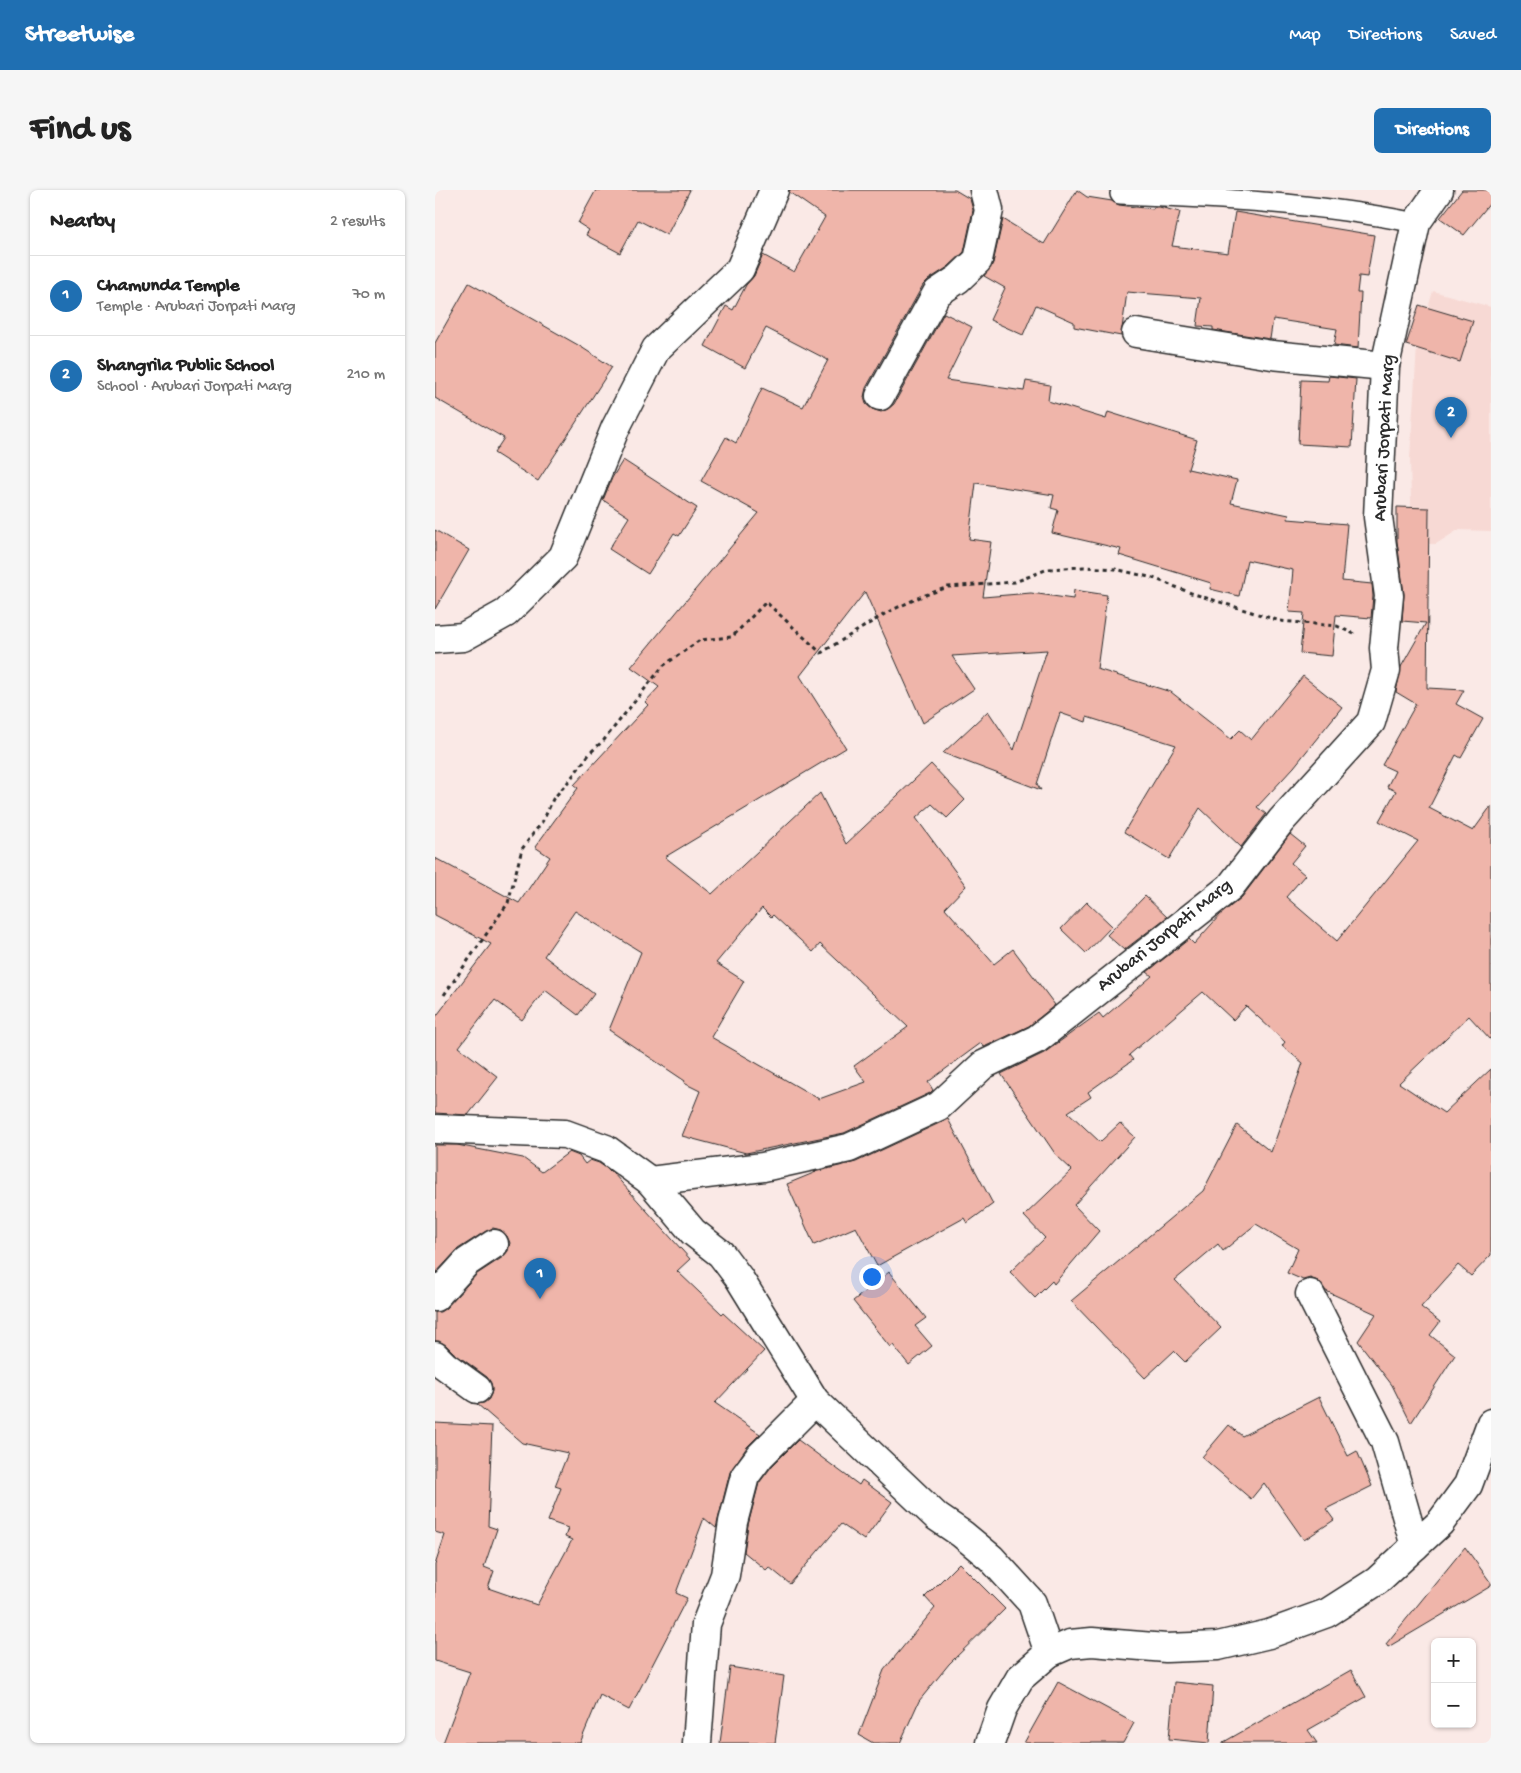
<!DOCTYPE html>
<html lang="en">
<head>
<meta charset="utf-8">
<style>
	:root { --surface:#fff; --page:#f6f6f6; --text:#222; --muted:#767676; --line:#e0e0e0; --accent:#1f6fb2 }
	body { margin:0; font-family:"Gochi Hand",sans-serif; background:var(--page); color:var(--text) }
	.controls { position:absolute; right:15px; bottom:15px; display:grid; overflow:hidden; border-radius:8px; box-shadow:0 1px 4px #0004 }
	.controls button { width:45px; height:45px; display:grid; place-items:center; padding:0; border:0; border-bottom:1px solid var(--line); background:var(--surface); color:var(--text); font:25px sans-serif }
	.you { position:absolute; left:436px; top:1086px; width:18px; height:18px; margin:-12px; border:4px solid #fff; border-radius:50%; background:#1a73e8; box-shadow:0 0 0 8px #1a73e833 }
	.badge { display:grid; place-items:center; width:32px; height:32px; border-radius:50%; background:var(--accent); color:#fff; font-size:16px; font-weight:700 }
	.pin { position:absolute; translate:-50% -41px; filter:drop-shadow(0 1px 2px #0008) }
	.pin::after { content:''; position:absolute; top:26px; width:18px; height:15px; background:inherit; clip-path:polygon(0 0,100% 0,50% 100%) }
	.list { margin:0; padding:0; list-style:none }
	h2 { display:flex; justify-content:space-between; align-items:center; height:65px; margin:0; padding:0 20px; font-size:21px }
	h2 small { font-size:16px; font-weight:400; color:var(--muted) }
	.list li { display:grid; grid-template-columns:32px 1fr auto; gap:15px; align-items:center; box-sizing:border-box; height:80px; padding:0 20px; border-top:1px solid var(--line) }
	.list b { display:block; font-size:19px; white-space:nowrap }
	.list p { margin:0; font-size:16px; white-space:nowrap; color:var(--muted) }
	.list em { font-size:16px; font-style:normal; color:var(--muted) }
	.map { position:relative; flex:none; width:1056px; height:1553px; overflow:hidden; border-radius:8px }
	header { display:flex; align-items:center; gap:30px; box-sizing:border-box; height:70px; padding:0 25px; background:var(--accent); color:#fff }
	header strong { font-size:24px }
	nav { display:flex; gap:28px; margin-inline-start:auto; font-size:18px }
	.intro { display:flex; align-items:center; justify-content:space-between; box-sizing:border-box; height:120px; padding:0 30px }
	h1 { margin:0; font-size:35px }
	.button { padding:12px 22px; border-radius:8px; background:var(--accent); color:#fff; font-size:18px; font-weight:700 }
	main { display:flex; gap:30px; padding:0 30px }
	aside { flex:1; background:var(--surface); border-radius:8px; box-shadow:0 1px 4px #0004 }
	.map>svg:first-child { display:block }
</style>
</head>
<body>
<header>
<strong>Streetwise</strong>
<nav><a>Map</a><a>Directions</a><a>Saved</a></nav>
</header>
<div class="intro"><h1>Find us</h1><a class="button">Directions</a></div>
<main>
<aside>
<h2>Nearby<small>2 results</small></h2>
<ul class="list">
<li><span class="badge">1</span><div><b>Chamunda Temple</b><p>Temple · Arubari Jorpati Marg</p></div><em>70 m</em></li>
<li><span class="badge">2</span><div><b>Shangrila Public School</b><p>School · Arubari Jorpati Marg</p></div><em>210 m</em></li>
</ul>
</aside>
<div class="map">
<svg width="1056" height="1553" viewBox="0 0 1056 1553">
	<rect width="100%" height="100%" fill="#fae9e6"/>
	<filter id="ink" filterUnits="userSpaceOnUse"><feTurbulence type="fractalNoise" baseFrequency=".02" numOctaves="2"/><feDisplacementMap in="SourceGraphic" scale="10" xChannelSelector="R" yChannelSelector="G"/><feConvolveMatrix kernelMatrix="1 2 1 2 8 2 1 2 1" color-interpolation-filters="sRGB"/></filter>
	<g filter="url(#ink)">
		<!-- built -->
		<polygon fill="#f7d9d4" points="998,101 1056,117 1056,341 1023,340 1001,354 977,354 975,268 982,156"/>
		<!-- building -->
		<g fill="#efb5aa" stroke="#2b2b2b" fill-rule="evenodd">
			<polygon points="161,0 255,0 232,45 203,30 185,63 151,45 154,40 143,33"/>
			<path d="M354 0H520L535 9 538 20 529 62 513 77 493 90 488 95 431 198 429 207 431 214 437 219 446 222 453 219 459 214 509 123 537 137 511 190 589 201 591 191 615 195 613 211 671 229 673 222 762 250 753 279 802 290 796 313 854 325 853 329 912 334 907 391 937 394 938 406 936 428 901 425 897 466 865 463 869 423 854 422 858 380 812 370 804 406 775 399 776 393 684 365 686 359 617 343 623 320 616 318 619 305 541 293 534 349 556 352 548 407 596 403 638 409 639 400 672 405 662 479 736 502 796 549 805 540 816 550 868 486 907 517 859 577 822 617 831 624 806 657 765 618 734 669 689 642 741 555 652 527 651 532 625 523 602 594 606 600 508 563 553 521 579 560 612 460 517 466 539 499 488 533 430 402 365 486 411 558 230 667 277 704 385 603 411 654 496 574 530 610 512 628 497 614 481 628 531 696 510 718 559 774 578 759 620 815 594 836 549 857 546 853 493 892 498 900 495 903 409 943 311 963 247 946 265 901 249 893 250 891 174 840 206 762 140 721 109 766 159 804 143 825 110 800 87 830 60 810 24 857 63 887 33 925 0 923V828L56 754 0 725V668L84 713 115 667 100 657 143 598 139 595 213 515 210 512 224 497 196 477 324 323 266 291 291 247 301 253 327 198 368 217 393 170 331 138 310 178 270 156 291 116 298 120 311 95 319 86 328 65 359 82 390 27 354 2ZM327 718 336 727 338 725 378 762 385 754 473 837 419 876 431 892 384 909 276 847 309 791 281 773Z"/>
			<polygon points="642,0 652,7 677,11 684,15 718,19 719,17 724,17 745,22 737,56 793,63 800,22 939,45 932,87 924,86 922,103 926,103 923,158 899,155 902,139 838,129 835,149 778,140 778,137 762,136 766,108 692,102 686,146 639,137 639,132 601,115 588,145 555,130 570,98 549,86 558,73 568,29 609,54"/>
			<polygon points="1027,0 1056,0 1056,12 1029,45 1005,28"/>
			<polygon points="34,93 143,155 177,177 103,291 59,263 69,248 0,208 0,153"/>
			<polygon points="984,115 1038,131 1025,172 971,155"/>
			<polygon points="894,186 921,189 917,257 863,254 866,190 893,191"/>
			<polygon points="188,270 262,318 244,346 239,343 213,384 174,359 194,327 168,310 177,288"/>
			<polygon points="962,317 994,318 992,498 1029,500 1021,514 1048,529 1026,568 1021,565 994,618 1038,641 1056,616 1056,850 1034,826 964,893 1009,923 1056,879 1056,1065 1036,1086 1023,1075 986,1117 1005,1132 995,1145 1020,1165 976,1233 957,1195 923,1151 941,1124 891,1101 883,1091 875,1088 868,1090 852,1083 863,1059 821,1034 788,1061 783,1054 740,1090 786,1138 750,1172 739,1161 710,1188 636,1111 768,1001 802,935 836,962 868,873 847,856 850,852 811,816 798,830 768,802 694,865 698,870 653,902 656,907 633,922 665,952 685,933 700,947 639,1015 664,1041 619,1094 617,1091 600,1108 575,1082 610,1048 589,1026 637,980 621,965 566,884 609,863 664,823 668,828 717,786 712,782 754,749 759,754 785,725 807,707 855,644 870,656 856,673 870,685 851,707 902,751 983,651 944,631 961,601 952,597 960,581 947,575 981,514 961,502 966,477 991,433 967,431 969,404 962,351"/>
			<polygon points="0,340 34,360 0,419"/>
			<polygon points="710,706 732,727 689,760 672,745"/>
			<polygon points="652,712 677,736 651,763 626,739"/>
			<polygon points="513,929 558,1014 532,1033 529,1028 442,1076 421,1037 379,1055 352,994 381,982 379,982 421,972"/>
			<polygon points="0,955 22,955 88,968 107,982 134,962 144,966 150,974 155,970 164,973 178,983 255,1069 242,1081 287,1124 288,1123 329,1161 280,1213 325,1244 312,1257 295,1282 281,1338 269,1328 241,1403 252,1408 194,1520 165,1505 145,1553 8,1553 35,1482 0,1471 0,1375 10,1345 0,1342 0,1233 57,1236 53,1336 62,1339 49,1377 59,1381 53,1398 102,1415 137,1350 130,1347 133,1338 113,1331 126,1298 120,1296 133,1263 87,1253 42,1214 49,1213 54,1209 57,1201 56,1193 52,1187 19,1163 11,1155 4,1151 0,1151 0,1122 5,1122 11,1118 42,1084 68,1067 73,1061 75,1053 72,1046 66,1040 58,1038 51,1041 23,1059 0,1084"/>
			<polygon points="454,1082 491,1128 480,1136 497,1156 474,1175 458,1155 455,1157 418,1111"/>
			<polygon points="884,1207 913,1266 922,1261 937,1296 891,1319 899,1330 869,1350 829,1293 816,1309 767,1267 794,1235 807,1246"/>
			<polygon points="363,1250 424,1295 427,1290 457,1312 429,1350 406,1334 355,1394 334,1377 331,1380 309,1362 313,1335 324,1293 337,1276"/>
			<polygon points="1030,1357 1056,1393 1056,1396 953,1457 951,1454"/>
			<polygon points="524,1373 570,1419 514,1474 484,1511 465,1553 438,1553 424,1545 449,1480 500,1418 490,1407"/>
			<polygon points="295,1477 349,1486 340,1553 285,1553"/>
			<polygon points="916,1480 931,1507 873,1540 882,1553 787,1553"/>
			<polygon points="623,1492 699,1533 688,1553 589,1553"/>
			<polygon points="739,1492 778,1496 774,1553 734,1549"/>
		</g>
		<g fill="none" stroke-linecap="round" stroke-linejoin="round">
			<defs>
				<path id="service" d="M685 4C784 8 883 13 981 33"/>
				<g id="pedestrian">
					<polyline points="0,1107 32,1072 59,1054"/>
					<polyline points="0,1166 9,1175 42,1199"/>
				</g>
				<g id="minor">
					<polyline points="701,143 837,165 950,176"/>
					<polyline points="445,206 502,103 523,89 543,70 554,20 549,0"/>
					<polyline points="0,449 28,447 71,423 128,367 180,239 221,159 305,79 339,0"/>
					<polyline points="0,939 130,944 171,959 215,991 328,977 414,958 504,916 548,875 602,849 795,697 846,631 936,532 951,480 949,458 954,406 943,327 950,176 981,33 1004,0"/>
					<polyline points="215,991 258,1042 286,1064 304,1088 380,1211 502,1327 527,1344 556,1368 597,1413 614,1463"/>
					<polyline points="875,1104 950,1252 980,1356"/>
					<polyline points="262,1553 271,1434 290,1385 298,1332 310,1286 325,1266 380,1211"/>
				</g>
				<polyline id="secondary" points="555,1553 567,1519 585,1488 614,1463 635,1454 657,1452 731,1458 783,1456 834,1444 892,1423 942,1391 1005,1333 1033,1295 1056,1233"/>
			</defs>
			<!-- service casing -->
			<use href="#service" stroke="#2b2b2b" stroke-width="22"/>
			<!-- pedestrian casing -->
			<use href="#pedestrian" stroke="#2b2b2b" stroke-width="31"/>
			<!-- minor casing -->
			<use href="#minor" stroke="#2b2b2b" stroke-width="31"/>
			<!-- secondary casing -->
			<use href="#secondary" stroke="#2b2b2b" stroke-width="31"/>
			<!-- path -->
			<polyline stroke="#2b2b2b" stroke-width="3" stroke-dasharray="4 4" stroke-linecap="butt" points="9,805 73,713 87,659 109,629 118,609 133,592 156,562 169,550 228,476 265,450 297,447 331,412 386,463 453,422 485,407 513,397 580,392 613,379 648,377 680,379 718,388 756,403 845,431 902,436 919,444"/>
			<!-- service -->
			<use href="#service" stroke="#fff" stroke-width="19"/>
			<!-- pedestrian -->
			<use href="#pedestrian" stroke="#fff" stroke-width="28"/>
			<!-- minor -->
			<use href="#minor" stroke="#fff" stroke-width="28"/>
			<!-- secondary -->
			<use href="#secondary" stroke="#fff" stroke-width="28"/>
		</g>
	</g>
	<g text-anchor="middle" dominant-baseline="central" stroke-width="5" stroke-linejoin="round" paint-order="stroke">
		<!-- street labels -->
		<g font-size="19" fill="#2b2b2b" stroke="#fff">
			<text transform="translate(950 248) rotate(-87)">Arubari Jorpati Marg</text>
			<text transform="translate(730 746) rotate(-39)">Arubari Jorpati Marg</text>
		</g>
	</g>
</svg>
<div class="controls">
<button>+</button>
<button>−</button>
</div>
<div class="you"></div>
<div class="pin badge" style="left:105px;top:1109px">1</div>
<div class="pin badge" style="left:1016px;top:248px">2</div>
</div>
</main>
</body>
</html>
